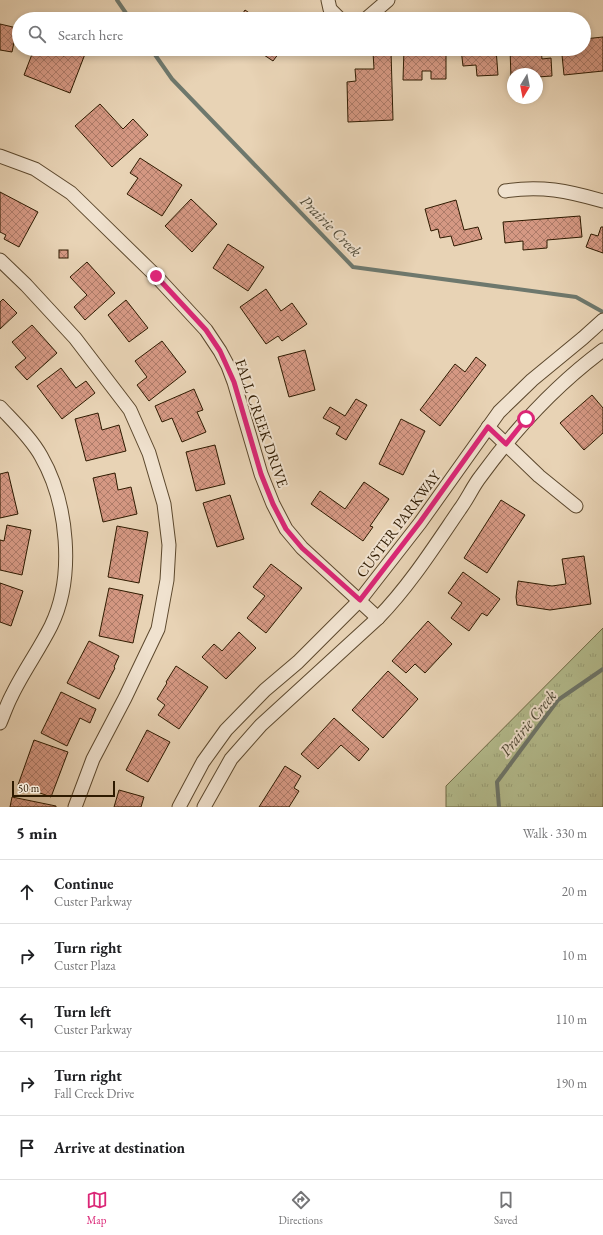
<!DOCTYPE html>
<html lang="en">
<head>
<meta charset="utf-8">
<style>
	:root { --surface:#fff; --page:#f6f6f6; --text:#202124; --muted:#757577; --line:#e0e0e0; --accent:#db2777 }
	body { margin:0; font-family:"EB Garamond",serif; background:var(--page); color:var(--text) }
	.compass { position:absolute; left:507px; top:68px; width:36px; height:36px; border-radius:50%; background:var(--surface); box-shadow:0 2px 6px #0003; rotate:190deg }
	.scale { position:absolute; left:12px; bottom:10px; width:103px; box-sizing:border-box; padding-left:4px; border:2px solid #2e1a00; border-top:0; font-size:11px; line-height:14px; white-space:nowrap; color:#2e1a00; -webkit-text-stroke:3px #f0e2cf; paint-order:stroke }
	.stop { position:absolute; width:12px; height:12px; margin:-9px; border:3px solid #db2777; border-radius:50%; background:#fff }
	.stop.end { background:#db2777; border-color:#fff; box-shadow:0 1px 4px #0008 }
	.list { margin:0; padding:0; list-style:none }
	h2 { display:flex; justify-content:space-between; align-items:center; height:52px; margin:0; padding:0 16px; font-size:17px }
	h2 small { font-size:13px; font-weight:400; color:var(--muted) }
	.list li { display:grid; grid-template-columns:26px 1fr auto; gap:12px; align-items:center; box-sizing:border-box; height:64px; padding:0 16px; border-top:1px solid var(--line) }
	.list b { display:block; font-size:15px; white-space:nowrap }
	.list p { margin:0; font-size:13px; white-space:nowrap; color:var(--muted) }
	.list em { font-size:13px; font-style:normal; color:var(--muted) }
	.icon { flex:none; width:22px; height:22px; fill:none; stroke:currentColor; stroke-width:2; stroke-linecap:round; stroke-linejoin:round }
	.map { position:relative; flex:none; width:603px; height:807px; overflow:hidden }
	.search { position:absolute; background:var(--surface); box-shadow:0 2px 6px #0003; left:12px; right:12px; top:12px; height:44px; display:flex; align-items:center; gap:10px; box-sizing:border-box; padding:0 14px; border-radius:22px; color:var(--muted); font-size:15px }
	.sheet { height:372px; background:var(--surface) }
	nav { display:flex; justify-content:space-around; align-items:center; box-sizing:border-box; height:56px; border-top:1px solid var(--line); background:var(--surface); font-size:11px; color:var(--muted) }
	nav a { display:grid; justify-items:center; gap:2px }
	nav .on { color:var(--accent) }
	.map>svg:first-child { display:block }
</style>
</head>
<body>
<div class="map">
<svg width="603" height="807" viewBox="0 0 603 807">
	<defs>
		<pattern id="grass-tufts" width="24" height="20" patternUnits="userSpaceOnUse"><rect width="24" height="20" fill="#b4bd8f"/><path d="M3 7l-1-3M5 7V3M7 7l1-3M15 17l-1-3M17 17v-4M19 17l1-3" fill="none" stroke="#9ba27a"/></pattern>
		<pattern id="building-cross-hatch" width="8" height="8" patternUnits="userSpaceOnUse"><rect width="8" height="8" fill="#d59883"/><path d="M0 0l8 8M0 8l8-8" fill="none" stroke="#ad7b69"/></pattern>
	</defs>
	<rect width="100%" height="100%" fill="#e8d3b5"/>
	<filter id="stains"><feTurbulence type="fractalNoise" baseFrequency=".005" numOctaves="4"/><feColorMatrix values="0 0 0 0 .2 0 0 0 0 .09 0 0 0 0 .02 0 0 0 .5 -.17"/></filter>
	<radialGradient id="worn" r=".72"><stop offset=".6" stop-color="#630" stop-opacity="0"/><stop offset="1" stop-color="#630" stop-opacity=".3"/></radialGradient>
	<!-- grass -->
	<polygon fill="url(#grass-tufts)" stroke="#716c48" points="603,628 603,807 446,807 446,786"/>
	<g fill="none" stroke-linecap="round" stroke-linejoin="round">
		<!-- stream -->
		<g stroke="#6e786d" stroke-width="4">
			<polyline points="117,0 130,19"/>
			<polyline points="151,49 172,79 353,267 576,297 603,312"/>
			<polyline points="499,807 497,782 558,700 603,669"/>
		</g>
	</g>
	<!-- building -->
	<g fill="url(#building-cross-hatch)" stroke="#2e1a00">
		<polygon points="245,10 258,19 239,19"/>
		<polygon points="0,24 17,28 12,52 0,50"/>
		<polygon points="603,37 603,71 564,75 562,55 567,54 566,49 584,49 584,39"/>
		<polygon points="34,49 46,49 64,56 67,49 73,49 85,54 70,93 24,75"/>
		<polygon points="255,49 282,49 273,61"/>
		<polygon points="404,49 446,49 446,79 431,79 431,71 422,71 422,80 403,80"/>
		<polygon points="461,49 496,49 498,75 477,76 476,65 463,66"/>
		<polygon points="510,49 541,49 542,59 551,58 552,76 537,77 537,74 513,74 513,78 511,78"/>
		<polygon points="391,51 393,120 348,122 347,82 356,81 355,69 374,69 373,52"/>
		<polygon points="100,104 123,129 133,119 148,135 112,167 75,126"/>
		<polygon points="140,158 182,185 162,216 127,194 138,178 130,173"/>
		<polygon points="0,192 38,212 19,247 4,239 6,235 0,232"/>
		<polygon points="191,199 217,224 192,252 165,226"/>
		<polygon points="456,200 464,230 478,227 482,239 454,246 451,236 440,238 438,229 431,231 425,209"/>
		<polygon points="580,216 582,237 547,240 547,248 523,250 523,241 505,243 503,222"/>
		<polygon points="601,227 603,227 603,253 586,247 591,234 598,236"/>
		<polygon points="228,244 264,267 248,291 213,268"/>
		<rect x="59" y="250" width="9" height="8"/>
		<polygon points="87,262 115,293 85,320 74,307 87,295 70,277"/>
		<polygon points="266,289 281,311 292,303 307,324 282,341 278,336 266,344 240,307"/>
		<polygon points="3,299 17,313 0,329 0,302"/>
		<polygon points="126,300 148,328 129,342 108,315"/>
		<polygon points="32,325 57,353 27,380 15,367 26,358 12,342"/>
		<polygon points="162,341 186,372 149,401 137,385 147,377 135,361"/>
		<polygon points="305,350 315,390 289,397 278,357"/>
		<polygon points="476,357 486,365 440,426 420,410 455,364 465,372"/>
		<polygon points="61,368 76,388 86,381 95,393 62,419 37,386"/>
		<polygon points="194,389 203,410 197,412 206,432 182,442 172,418 162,422 155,406"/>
		<polygon points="592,395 603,408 603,433 584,450 560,423"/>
		<polygon points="356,399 367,405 346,440 336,434 340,427 323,418 330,407 345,416"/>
		<polygon points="98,413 102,430 119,425 126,451 86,461 75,419"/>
		<polygon points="401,419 425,431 403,475 379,464"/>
		<polygon points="215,445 225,484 196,491 186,452"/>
		<polygon points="8,472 18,514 0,518 0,474"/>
		<polygon points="115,473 118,490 131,487 137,514 103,522 93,478"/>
		<polygon points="364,482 389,499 370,526 373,527 363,541 311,504 320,491 345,509"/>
		<polygon points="230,495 244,539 217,547 203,503"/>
		<polygon points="501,500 525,515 487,573 464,558"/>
		<polygon points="7,525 31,530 22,575 0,570 0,540 4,541"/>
		<polygon points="117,526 148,532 139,583 108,577"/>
		<polygon points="584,556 591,604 550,610 517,605 516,597 518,581 552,586 566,584 562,559"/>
		<polygon points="271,564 302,588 266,633 247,618 265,596 253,587"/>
		<polygon points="463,572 500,599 487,616 482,613 469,631 451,618 462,603 448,593"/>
		<polygon points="0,583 23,591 11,626 0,622"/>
		<polygon points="109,588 143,595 133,643 99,636"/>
		<polygon points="428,621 452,644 425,673 415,664 406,673 392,661"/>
		<polygon points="239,632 256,648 226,679 202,657 214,644 222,651"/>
		<polygon points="89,641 119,656 114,667 115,668 99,699 67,683"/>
		<polygon points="176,666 208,687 179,729 158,715 165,705 157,699 167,683 166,682"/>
		<polygon points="388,671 418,699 383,738 352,710"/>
		<polygon points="61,692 96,709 90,723 80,718 67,746 41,733"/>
		<polygon points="334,718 369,749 359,761 341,745 318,769 301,754"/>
		<polygon points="147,730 170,742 148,782 126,770"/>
		<polygon points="34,740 68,752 51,797 18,785"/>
		<polygon points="285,766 301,776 294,788 299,791 289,807 259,807"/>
		<polygon points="119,790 144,797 141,807 114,807"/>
		<polygon points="12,797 56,806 56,807 10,807"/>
	</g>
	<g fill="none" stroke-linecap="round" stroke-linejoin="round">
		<defs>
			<g id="minor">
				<polyline points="328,0 330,9 340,19"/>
				<polyline points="366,19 388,0"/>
				<polyline points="0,156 35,169 71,193 156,276 206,330 220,351 228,366 234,382 261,474 273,504 286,529 302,548 378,618"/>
				<path d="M505 191C541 185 568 191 603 201"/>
				<polyline points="0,260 26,285 75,338 130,410 149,453 164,504 169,545 167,580 158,629 125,698 93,759 75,807"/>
				<path d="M0 407C14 422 31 438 41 456 68 503 75 577 51 626 39 650 23 672 12 695 7 704 4 714 0 723"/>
				<polyline points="488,427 539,476 576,506"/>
				<polyline points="179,807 203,762 226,730 265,690 298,662 360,600 420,523 499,412 532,380 583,338 603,320"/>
				<path d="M204 807 231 759 261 725 378 618C410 585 434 547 460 509 468 498 473 486 481 476 516 428 556 385 603 350"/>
			</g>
		</defs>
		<!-- minor casing -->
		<use href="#minor" stroke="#5c482d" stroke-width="15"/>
		<!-- minor -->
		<use href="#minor" stroke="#f0e2cf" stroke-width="13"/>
	</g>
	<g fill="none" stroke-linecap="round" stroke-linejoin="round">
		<!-- route -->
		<polyline stroke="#db2777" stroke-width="5" points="156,276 206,330 220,351 234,382 261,474 273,504 286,529 302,548 360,600 420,522 488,427 506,444 526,419"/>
	</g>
	<g text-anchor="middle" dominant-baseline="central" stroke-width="4" stroke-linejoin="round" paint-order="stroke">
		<!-- street labels -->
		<g font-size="15" fill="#2e1a00" stroke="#f0e2cf">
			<text transform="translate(262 423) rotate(71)">FALL CREEK DRIVE</text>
			<text transform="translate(398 524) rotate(-53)">CUSTER PARKWAY</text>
		</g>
		<!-- water labels -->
		<g font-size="16" font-style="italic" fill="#4e4937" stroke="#f0e2cf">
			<text transform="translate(331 226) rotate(45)">Prairie Creek</text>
			<text transform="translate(528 723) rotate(-51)">Prairie Creek</text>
		</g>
	</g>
	<rect width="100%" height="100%" filter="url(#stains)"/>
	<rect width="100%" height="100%" fill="url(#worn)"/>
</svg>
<svg class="compass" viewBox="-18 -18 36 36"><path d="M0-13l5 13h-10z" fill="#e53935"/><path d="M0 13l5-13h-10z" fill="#757577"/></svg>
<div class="scale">50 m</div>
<div class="stop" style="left:526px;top:419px"></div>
<div class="stop end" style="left:156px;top:276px"></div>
<div class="search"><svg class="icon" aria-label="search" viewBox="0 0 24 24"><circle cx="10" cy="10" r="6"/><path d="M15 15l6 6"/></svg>Search here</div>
</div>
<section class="sheet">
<h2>5 min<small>Walk · 330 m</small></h2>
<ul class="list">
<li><svg class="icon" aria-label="ahead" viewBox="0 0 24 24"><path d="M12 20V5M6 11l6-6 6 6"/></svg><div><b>Continue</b><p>Custer Parkway</p></div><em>20 m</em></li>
<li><svg class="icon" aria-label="right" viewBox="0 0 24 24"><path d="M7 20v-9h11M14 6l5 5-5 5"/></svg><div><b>Turn right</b><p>Custer Plaza</p></div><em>10 m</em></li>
<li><svg class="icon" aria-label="left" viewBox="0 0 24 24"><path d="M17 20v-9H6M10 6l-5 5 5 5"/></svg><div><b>Turn left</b><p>Custer Parkway</p></div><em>110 m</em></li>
<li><svg class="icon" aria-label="right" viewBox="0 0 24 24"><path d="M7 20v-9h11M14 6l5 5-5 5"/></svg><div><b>Turn right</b><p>Fall Creek Drive</p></div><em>190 m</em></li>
<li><svg class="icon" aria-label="arrive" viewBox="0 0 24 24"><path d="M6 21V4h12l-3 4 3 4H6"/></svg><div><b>Arrive at destination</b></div></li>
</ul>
</section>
<nav>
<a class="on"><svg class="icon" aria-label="map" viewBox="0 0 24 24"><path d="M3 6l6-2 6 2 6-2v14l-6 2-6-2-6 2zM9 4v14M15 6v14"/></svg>Map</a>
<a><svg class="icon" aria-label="directions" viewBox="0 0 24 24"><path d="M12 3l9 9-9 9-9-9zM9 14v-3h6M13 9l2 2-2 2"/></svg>Directions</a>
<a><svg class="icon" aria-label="saved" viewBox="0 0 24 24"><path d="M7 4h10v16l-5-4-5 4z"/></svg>Saved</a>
</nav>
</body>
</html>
